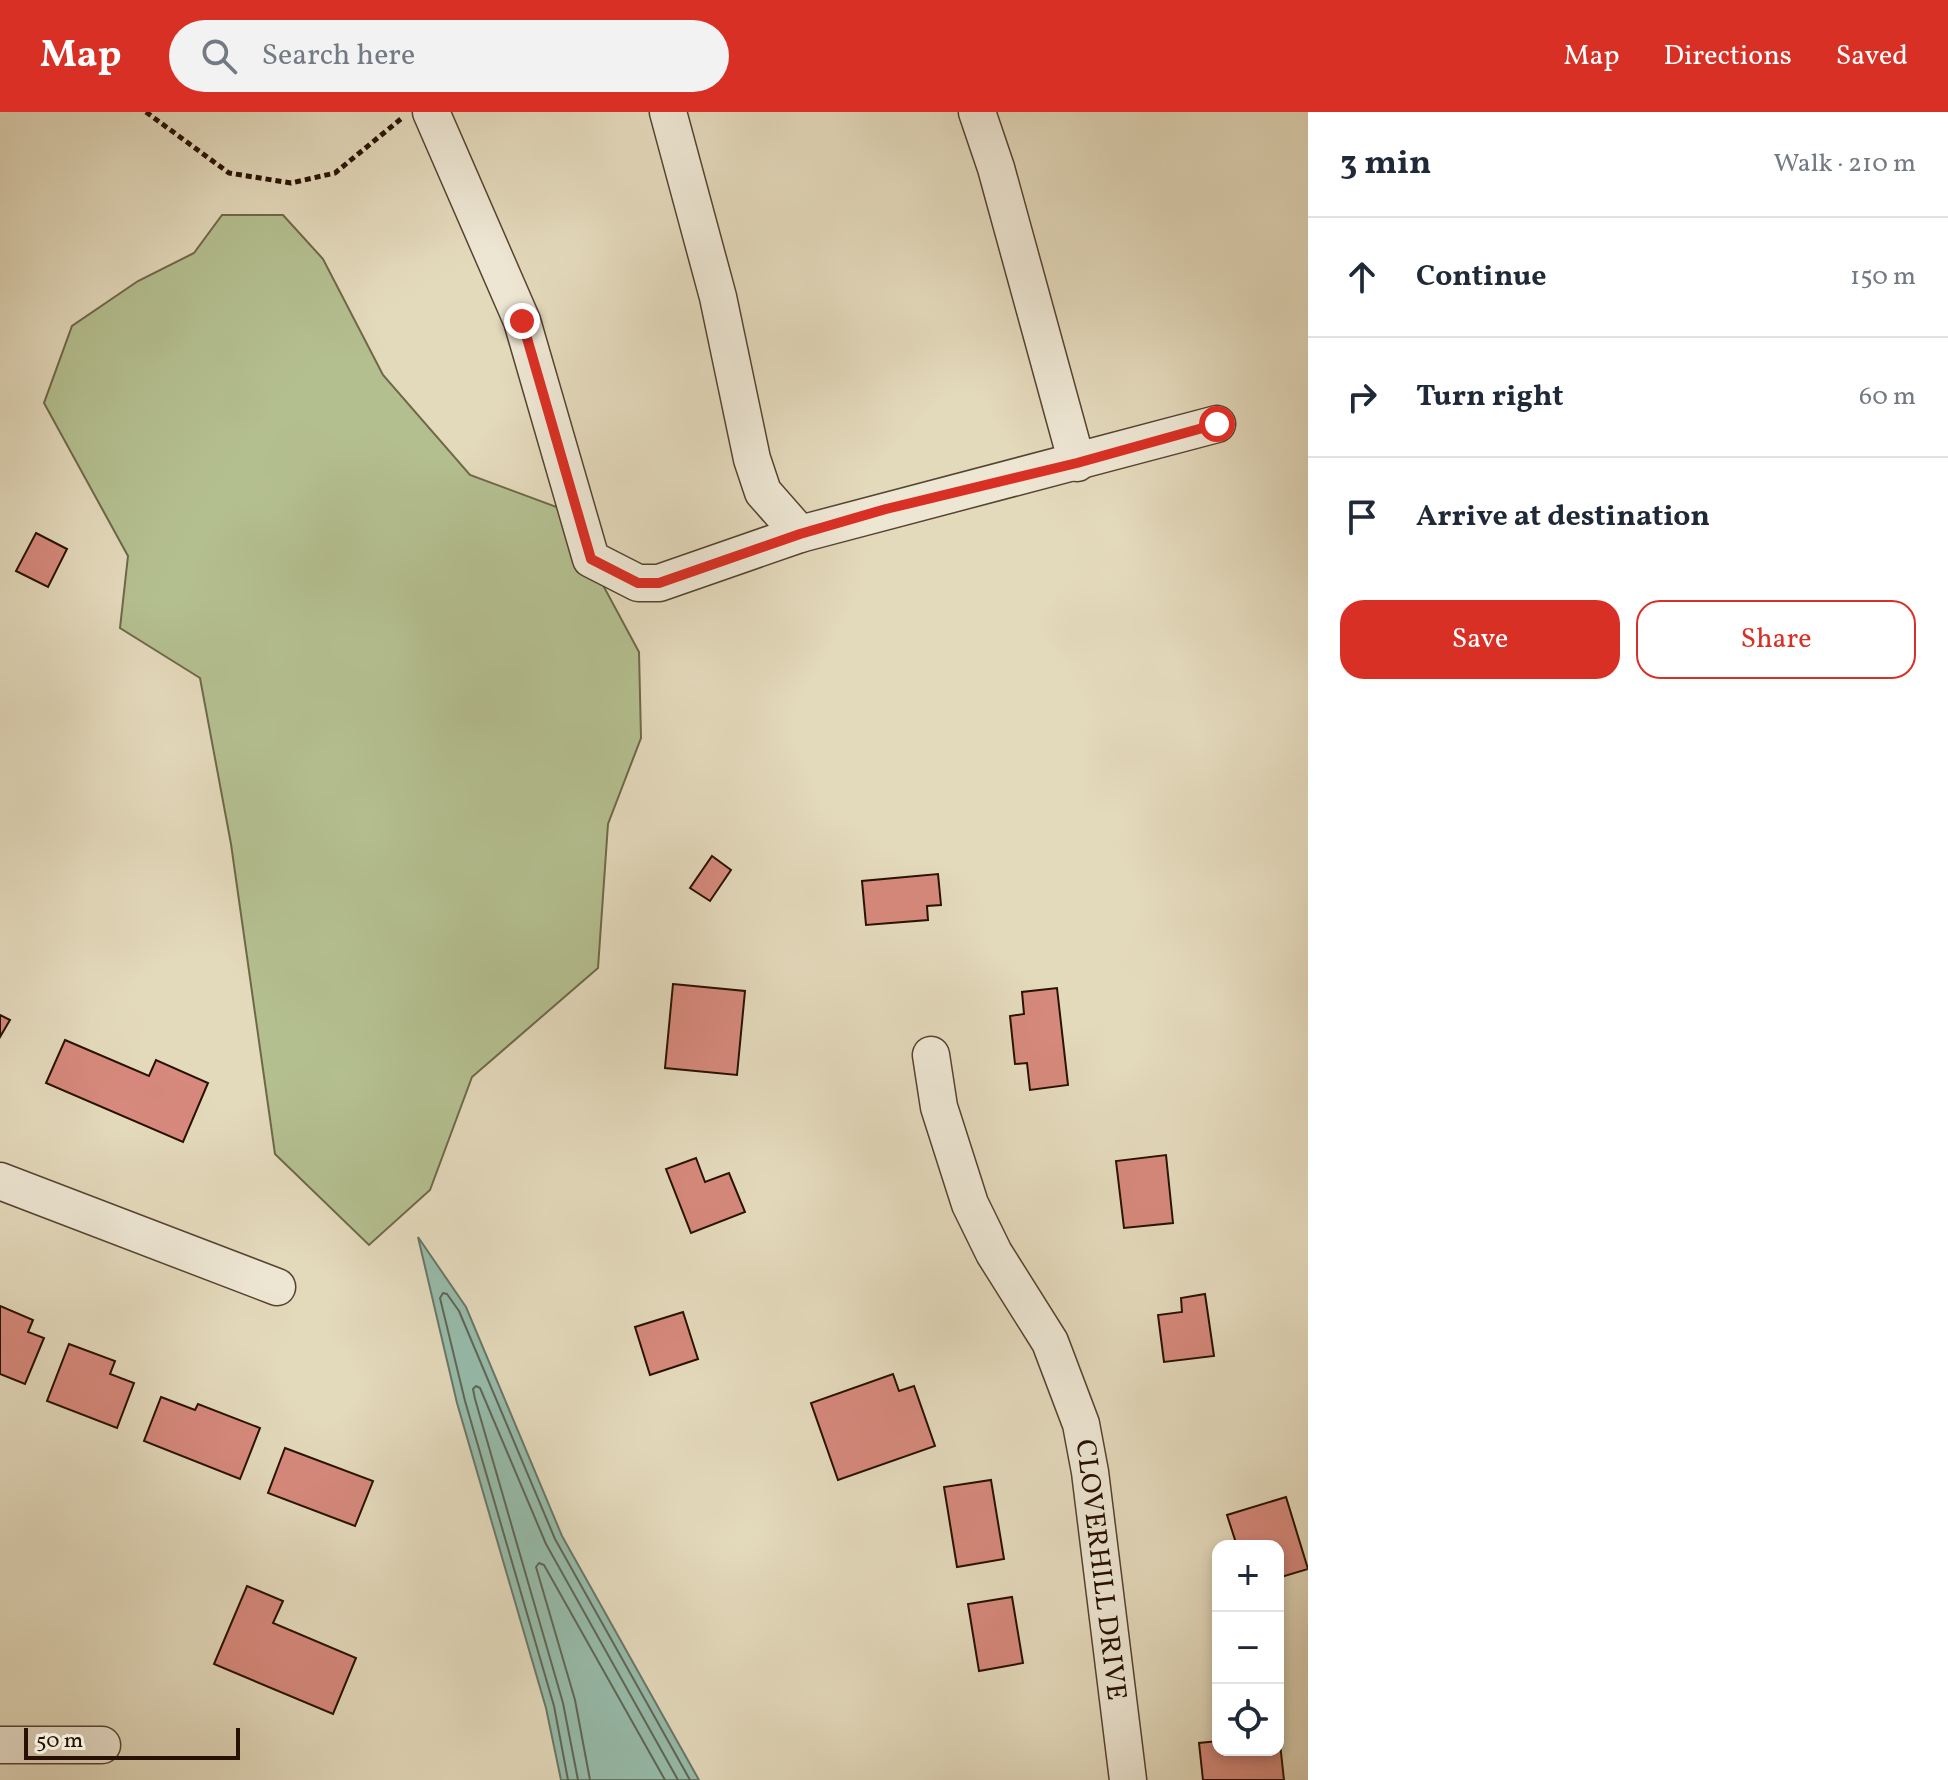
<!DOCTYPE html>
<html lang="en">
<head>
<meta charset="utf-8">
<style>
	:root { --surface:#fff; --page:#f2f2f3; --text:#1f2937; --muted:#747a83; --line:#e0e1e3; --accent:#d93025 }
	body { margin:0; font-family:Vollkorn,serif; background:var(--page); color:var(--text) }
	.controls { position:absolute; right:24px; bottom:24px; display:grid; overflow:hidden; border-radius:16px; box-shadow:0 4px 12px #0003 }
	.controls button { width:72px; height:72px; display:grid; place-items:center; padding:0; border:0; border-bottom:2px solid var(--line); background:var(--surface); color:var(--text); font:40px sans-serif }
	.scale { position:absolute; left:24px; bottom:20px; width:216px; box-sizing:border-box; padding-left:8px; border:4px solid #281102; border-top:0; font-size:22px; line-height:28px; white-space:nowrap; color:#281102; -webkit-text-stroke:6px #ede6d3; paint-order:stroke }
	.stop { position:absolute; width:24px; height:24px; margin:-18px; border:6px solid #d93025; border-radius:50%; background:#fff }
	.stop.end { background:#d93025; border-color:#fff; box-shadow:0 2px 8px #0008 }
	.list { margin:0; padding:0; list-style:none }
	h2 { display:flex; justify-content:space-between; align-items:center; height:104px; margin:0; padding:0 32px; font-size:34px }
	h2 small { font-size:26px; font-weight:400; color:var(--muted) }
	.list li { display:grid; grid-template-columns:52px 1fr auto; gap:24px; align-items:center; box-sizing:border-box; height:120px; padding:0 32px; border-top:2px solid var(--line) }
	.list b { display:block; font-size:30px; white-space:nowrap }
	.list em { font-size:26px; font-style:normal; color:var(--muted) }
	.actions { display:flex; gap:16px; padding:24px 32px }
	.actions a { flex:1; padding:18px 0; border:2px solid var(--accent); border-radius:24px; text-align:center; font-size:28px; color:var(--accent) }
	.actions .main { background:var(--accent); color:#fff }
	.icon { flex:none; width:44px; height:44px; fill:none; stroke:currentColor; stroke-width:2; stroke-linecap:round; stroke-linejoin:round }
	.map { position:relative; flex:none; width:1308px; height:1668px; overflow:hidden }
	header { display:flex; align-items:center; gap:48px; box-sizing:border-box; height:112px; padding:0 40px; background:var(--accent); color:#fff }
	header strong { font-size:38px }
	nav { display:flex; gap:44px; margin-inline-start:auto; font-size:28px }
	.search { width:560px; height:72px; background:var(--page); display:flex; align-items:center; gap:20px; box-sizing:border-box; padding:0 28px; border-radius:44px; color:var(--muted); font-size:30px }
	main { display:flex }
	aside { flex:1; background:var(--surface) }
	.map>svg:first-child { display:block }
</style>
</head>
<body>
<header>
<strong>Map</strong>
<div class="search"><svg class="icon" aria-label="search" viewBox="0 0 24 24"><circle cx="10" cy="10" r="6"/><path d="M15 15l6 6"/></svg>Search here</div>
<nav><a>Map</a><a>Directions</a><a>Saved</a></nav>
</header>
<main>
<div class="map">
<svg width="1308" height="1668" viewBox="0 0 1308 1668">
	<rect width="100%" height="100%" fill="#e3d9bb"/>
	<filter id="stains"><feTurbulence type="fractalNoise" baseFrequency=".0025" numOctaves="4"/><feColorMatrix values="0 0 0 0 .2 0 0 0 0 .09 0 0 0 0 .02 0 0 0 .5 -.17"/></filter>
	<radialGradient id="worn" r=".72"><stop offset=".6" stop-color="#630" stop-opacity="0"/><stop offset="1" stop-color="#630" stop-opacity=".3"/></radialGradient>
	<!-- green -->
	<polygon fill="#b4bf90" stroke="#6e6849" stroke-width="2" points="222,103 283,103 323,147 383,263 470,363 562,397 639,540 641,626 608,712 598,856 472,965 430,1078 369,1133 275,1042 231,732 200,566 120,516 128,444 44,291 72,214 138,169 194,141"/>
	<!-- water -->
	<polygon fill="#96bbaa" stroke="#6a7767" stroke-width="2" points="418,1125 466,1195 562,1424 699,1668 561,1668 546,1596 457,1291"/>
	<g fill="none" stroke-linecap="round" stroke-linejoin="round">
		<!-- shore -->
		<g stroke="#5f6656" stroke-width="2">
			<polyline points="568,1668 554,1594 465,1289 440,1186 443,1181 447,1182 459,1199 555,1427 690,1668"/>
			<polyline points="578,1668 563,1591 475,1287 473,1277 476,1274 480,1276 546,1432 678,1668"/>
			<polyline points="590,1668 575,1588 536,1455 539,1451 544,1453 665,1668"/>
		</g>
	</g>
	<!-- building -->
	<g fill="#d6897c" stroke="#281102" stroke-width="2">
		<polygon points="36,421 67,437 48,475 16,459"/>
		<polygon points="712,744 731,758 710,789 690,776"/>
		<polygon points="938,762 941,793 927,794 928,808 866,813 862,769"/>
		<polygon points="673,872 745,879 737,963 665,956"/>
		<polygon points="1057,876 1068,973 1030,978 1027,951 1015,952 1010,904 1024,902 1022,880"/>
		<polygon points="0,903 10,908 0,925"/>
		<polygon points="65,928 149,964 156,948 208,971 183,1030 46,971"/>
		<polygon points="1166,1043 1173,1111 1124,1116 1116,1049"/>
		<polygon points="696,1046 705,1070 729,1061 745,1100 691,1121 666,1057"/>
		<polygon points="1205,1182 1214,1244 1164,1250 1158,1203 1182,1200 1181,1186"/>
		<polygon points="0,1194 33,1208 28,1220 44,1226 25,1272 0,1262"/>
		<polygon points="683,1200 698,1247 650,1263 635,1215"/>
		<polygon points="69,1232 115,1249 110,1262 134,1271 117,1316 47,1289"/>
		<polygon points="893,1262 899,1279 914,1274 935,1334 838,1368 811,1291"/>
		<polygon points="161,1285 195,1298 198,1292 260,1316 240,1367 144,1329"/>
		<polygon points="285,1336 373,1369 355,1414 268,1381"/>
		<polygon points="991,1368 1004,1447 957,1455 944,1375"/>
		<polygon points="1286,1385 1308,1457 1278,1466 1278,1434 1237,1434 1227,1403"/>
		<polygon points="247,1474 283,1489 273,1511 356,1546 333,1602 214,1552"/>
		<polygon points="1012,1485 1023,1551 979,1559 968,1492"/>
		<polygon points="1279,1622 1284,1668 1203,1668 1199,1631 1218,1629 1218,1638 1278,1638"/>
	</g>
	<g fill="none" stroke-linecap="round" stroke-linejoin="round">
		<defs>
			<g id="minor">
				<polyline points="431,0 522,209 591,447 638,471 659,471 800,422"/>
				<polyline points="668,0 718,185 752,347 763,380 800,422 1217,312"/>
				<polyline points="977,0 996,56 1077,351"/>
				<polyline points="931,943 939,995 970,1092 994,1141 1050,1230 1081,1312 1090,1360 1128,1668"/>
				<polyline points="0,1069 277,1175"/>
				<polyline points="0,1633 102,1633"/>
			</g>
		</defs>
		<!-- minor casing -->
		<use href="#minor" stroke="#574330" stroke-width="39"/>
		<!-- path -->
		<polyline stroke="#281102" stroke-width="5" stroke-dasharray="6 4" stroke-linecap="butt" points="146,0 229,61 291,71 335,61 402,6"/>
		<!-- minor -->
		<use href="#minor" stroke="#ede6d3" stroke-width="36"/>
	</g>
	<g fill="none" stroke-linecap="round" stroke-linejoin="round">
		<!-- route -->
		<polyline stroke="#d93025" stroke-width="10" points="522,209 591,447 638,471 659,471 800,422 886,397 1077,351 1217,312"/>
	</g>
	<g text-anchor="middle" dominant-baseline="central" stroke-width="6" stroke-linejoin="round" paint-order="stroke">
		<!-- street labels -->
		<g font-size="28" fill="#281102" stroke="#ede6d3">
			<text transform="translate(1100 1458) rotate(83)">CLOVERHILL DRIVE</text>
		</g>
	</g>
	<rect width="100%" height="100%" filter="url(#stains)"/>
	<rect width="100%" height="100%" fill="url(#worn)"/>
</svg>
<div class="controls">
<button>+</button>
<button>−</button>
<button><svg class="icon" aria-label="locate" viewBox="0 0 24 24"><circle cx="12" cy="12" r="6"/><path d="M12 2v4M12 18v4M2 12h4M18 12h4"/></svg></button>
</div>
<div class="scale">50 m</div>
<div class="stop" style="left:1217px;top:312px"></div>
<div class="stop end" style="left:522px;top:209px"></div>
</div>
<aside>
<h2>3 min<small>Walk · 210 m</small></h2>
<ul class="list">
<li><svg class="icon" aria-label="ahead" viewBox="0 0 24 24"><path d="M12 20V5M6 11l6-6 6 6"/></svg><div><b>Continue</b></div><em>150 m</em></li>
<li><svg class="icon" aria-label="right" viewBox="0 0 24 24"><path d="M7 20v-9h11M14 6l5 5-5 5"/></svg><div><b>Turn right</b></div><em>60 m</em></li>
<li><svg class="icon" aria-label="arrive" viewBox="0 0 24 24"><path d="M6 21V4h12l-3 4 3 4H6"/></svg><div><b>Arrive at destination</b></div></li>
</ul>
<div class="actions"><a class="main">Save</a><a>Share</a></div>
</aside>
</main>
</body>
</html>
